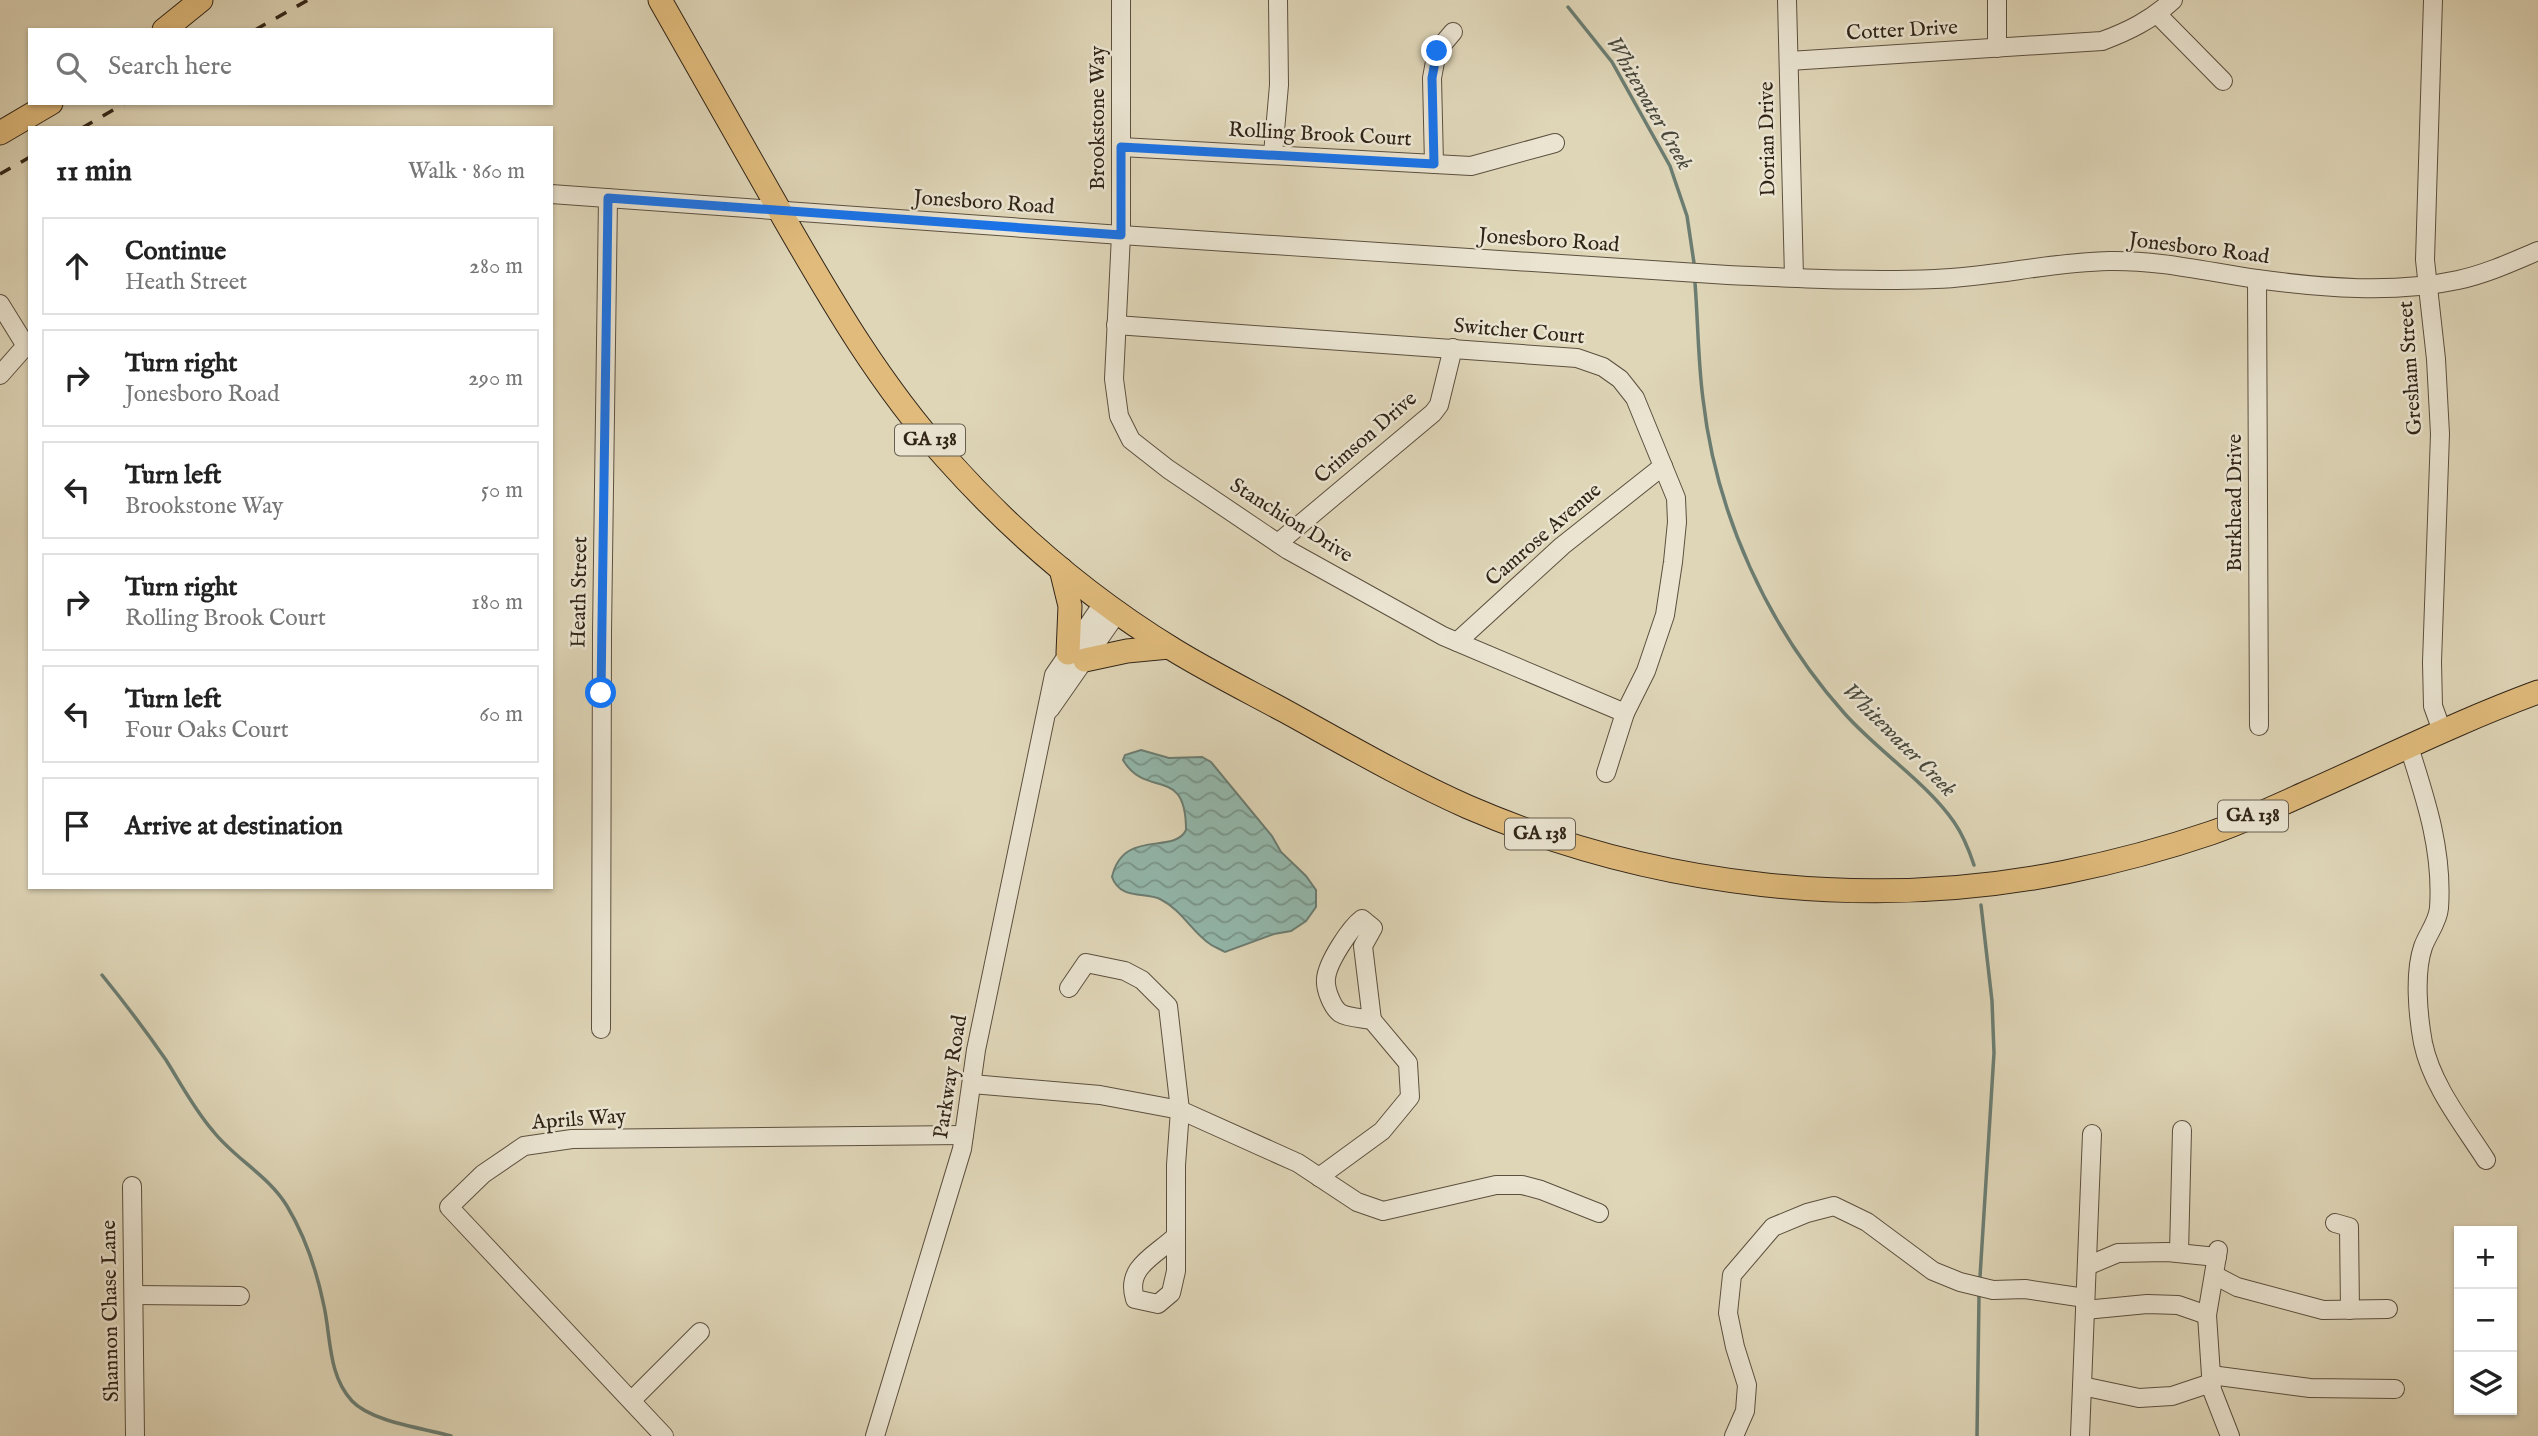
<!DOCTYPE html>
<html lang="en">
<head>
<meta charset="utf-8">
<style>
	:root { --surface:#fff; --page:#f2f2f2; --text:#222; --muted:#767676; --line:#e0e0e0 }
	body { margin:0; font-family:"IM FELL English",serif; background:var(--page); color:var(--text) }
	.controls { position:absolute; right:21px; bottom:21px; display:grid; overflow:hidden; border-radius:0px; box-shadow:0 2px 5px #0004 }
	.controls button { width:63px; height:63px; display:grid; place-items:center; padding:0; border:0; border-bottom:2px solid var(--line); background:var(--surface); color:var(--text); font:35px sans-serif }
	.stop { position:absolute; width:21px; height:21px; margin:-16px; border:5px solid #1a73e8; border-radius:50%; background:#fff }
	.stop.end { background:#1a73e8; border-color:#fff; box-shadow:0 2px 7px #0008 }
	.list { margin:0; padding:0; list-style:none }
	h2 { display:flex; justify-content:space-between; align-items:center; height:91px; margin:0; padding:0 28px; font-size:30px }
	h2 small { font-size:23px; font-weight:400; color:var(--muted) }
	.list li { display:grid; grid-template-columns:46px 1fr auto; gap:21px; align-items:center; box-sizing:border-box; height:98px; margin:0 14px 14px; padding:0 14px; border:2px solid var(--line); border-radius:0px }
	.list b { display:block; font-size:26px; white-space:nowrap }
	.list p { margin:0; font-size:23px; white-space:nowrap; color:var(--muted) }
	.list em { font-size:23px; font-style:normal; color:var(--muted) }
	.icon { flex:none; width:38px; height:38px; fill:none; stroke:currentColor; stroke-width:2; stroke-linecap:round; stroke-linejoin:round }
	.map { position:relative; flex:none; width:2538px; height:1436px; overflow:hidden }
	.search { position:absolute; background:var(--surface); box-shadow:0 2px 5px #0004; left:28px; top:28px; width:525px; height:77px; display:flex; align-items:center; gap:18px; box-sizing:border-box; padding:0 24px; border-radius:0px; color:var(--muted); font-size:26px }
	.panel { position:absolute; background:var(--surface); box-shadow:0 2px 5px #0004; left:28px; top:126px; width:525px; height:763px; border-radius:0px }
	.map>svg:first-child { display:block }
</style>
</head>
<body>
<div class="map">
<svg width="2538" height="1436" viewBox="0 0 2538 1436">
	<defs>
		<pattern id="water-waves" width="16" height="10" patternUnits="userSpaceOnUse" patternTransform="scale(1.75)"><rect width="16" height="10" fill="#93b9ae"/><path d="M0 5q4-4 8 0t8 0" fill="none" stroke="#78968d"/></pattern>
	</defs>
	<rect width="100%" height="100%" fill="#dfd6b8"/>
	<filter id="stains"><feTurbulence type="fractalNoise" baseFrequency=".00286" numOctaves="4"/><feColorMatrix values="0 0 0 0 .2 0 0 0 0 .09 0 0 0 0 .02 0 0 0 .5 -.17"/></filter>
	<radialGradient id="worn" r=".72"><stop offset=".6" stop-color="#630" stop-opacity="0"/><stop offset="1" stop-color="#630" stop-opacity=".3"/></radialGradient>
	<!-- water -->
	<path fill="url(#water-waves)" stroke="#6b7d72" stroke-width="2" d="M1141 750 1169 758 1202 757 1211 762 1272 836 1281 852 1306 876 1316 890V907L1306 921 1291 931 1274 934 1225 952C1220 949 1214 947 1210 944 1192 932 1182 910 1160 899 1145 892 1120 900 1112 877 1123 828 1174 855 1186 830 1186 764 1147 800 1123 760L1125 755Z"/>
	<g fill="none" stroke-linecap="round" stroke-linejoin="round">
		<!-- stream -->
		<g stroke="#6b7d72" stroke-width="3.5">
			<polyline points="1568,7 1612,62 1670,166 1687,216 1694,263"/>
			<path d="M1695 283C1698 321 1698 361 1703 399 1716 514 1768 628 1845 714 1878 751 1927 783 1954 822 1963 835 1969 850 1974 865"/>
			<path d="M102 975C124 1002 146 1031 166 1060 181 1084 194 1109 213 1131 235 1159 268 1175 287 1206 305 1236 317 1272 324 1306 331 1338 328 1375 352 1401 372 1422 423 1428 451 1436"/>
			<polyline points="1980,1277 1994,1053 1992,1001 1981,905"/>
			<polyline points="1977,1436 1979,1296"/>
		</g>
		<defs>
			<g id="minor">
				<polyline points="1121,0 1121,235 1114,379 1119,416 1131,440 1168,469 1288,550 1443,636 1625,713"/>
				<polyline points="1787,0 1794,277"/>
				<polyline points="1997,0 1997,48"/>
				<polyline points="2433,0 2425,260 2436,359 2440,434 2432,662 2433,706 2442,731"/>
				<polyline points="2157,14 2223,81"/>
				<path d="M1789 61 2102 41C2129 31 2151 20 2173 0"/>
				<polyline points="1121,147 1471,166 1555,143"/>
				<polyline points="1273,154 1279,85 1278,0"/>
				<polyline points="1434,164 1432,78 1437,51 1453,32"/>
				<path d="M551 194 1121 235 1728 275C1796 278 1866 282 1935 279 1994 277 2051 262 2109 261 2159 260 2208 272 2257 279 2322 288 2394 294 2458 280 2486 274 2512 262 2538 251"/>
				<polyline points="2257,279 2259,726"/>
				<polyline points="0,304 26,346"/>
				<polyline points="1116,325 1577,358 1603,367 1620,379 1635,398 1676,498 1677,522 1673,562 1665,615 1646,671 1625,713 1606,773"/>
				<polyline points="0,375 30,341"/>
				<polyline points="1278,543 1433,413 1439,405 1453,348"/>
				<polyline points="1457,642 1562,546 1663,466"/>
				<polyline points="1050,709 1117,613"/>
				<path d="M2409 747C2426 800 2443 851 2439 908 2438 922 2427 935 2423 947 2414 973 2418 1016 2423 1043 2432 1086 2463 1124 2486 1160"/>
				<path d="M1362 919 1373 928 1363 946 1372 1020C1363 1018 1348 1018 1340 1013 1332 1007 1325 989 1326 979 1327 963 1350 928 1362 919Z"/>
				<polyline points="1069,988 1086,963 1125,971 1142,980 1168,1006 1180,1110 1176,1165 1176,1236"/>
				<polyline points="601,1029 602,632 608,198"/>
				<polyline points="972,1084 1100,1095 1180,1110 1298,1163 1357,1202 1383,1211 1496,1185 1522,1185 1541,1190 1599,1213"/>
				<polyline points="1319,1177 1382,1131 1410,1097 1408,1063 1372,1020"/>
				<polyline points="132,1186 135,1436"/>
				<polyline points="2335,1223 2349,1227 2350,1310"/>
				<path d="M1176 1236V1271L1171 1293 1158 1304 1135 1299C1125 1267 1155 1256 1176 1236Z"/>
				<polyline points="2218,1250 2207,1315 2212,1390 2230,1436"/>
				<polyline points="2179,1253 2182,1130"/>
				<polyline points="2087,1266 2118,1253 2167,1252 2217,1257"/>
				<polyline points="2214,1275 2237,1287 2323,1310 2388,1309"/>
				<polyline points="134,1295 240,1296"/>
				<polyline points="2085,1310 2147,1304 2178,1305 2207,1315"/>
				<polyline points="2211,1375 2310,1388 2395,1389"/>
				<polyline points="2082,1386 2139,1398 2172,1396 2211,1383"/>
				<polyline points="632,1400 700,1332"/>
				<polyline points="664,1436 449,1207 483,1174 524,1146 572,1139 964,1135"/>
				<polyline points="875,1436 962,1149 976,1050 1054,675 1104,602"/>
				<polyline points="1734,1436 1745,1411 1747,1385 1735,1347 1728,1313 1732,1275 1773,1227 1807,1213 1834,1206 1867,1222 1933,1271 1960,1282 1993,1290 2025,1289 2085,1298"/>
				<polyline points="2080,1436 2092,1134"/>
			</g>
			<g id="major">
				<path d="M660 0C702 73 743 147 785 220 834 305 880 384 946 458 1012 532 1089 598 1174 650 1210 672 1248 691 1285 711 1345 744 1405 779 1468 807 1653 887 1868 912 2066 872 2115 862 2164 849 2211 833 2243 822 2275 807 2306 793 2383 759 2459 721 2538 692"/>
				<polyline points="164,30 201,0"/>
				<polyline points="0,133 51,103"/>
				<polyline points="1061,569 1070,606 1068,653"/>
				<polyline points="1085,660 1127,651 1169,647"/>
			</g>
		</defs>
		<!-- minor casing -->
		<use href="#minor" stroke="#5c503f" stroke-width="20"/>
		<!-- major casing -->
		<use href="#major" stroke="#302417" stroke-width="25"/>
		<!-- minor -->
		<use href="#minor" stroke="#eae4d1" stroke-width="18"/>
		<!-- major -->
		<use href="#major" stroke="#e0bb7c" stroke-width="23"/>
		<!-- rail -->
		<g stroke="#302417" stroke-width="3.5" stroke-dasharray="12 12" stroke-linecap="butt">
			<polyline points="255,30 308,0"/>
			<polyline points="82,128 125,103"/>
			<polyline points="0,174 30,157"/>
		</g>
	</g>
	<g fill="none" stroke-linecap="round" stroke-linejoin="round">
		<!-- route -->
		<polyline stroke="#1a73e8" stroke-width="9" points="601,693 608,198 1121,235 1121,147 1434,164 1432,78 1437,51"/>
	</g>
	<g text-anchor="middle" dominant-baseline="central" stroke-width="5" stroke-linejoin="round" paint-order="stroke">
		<!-- shield labels -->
		<g fill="#eae4d1" stroke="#685e4f" stroke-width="2">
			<rect x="895" y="424.5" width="70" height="31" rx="5"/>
			<rect x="2218" y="800.5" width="70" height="31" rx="5"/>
			<rect x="1505" y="818.5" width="70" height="31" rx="5"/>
		</g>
		<g font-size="19" font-weight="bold" fill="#302417">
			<text x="930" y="440">GA 138</text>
			<text x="2253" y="816">GA 138</text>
			<text x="1540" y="834">GA 138</text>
		</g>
		<!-- street labels -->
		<g font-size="21" fill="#302417" stroke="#eae4d1">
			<text transform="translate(1902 31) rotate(-3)">Cotter Drive</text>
			<text transform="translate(1098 118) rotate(-90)">Brookstone Way</text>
			<text transform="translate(1320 135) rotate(3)">Rolling Brook Court</text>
			<text transform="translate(1768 139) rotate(-91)">Dorian Drive</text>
			<text transform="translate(984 203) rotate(4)">Jonesboro Road</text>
			<text transform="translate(1549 241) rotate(4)">Jonesboro Road</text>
			<text transform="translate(2199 249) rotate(7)">Jonesboro Road</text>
			<text transform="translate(1519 332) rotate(5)">Switcher Court</text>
			<text transform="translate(2411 368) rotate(-94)">Gresham Street</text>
			<text transform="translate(1366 438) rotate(-41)">Crimson Drive</text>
			<text transform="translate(2235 503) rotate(-90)">Burkhead Drive</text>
			<text transform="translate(1291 521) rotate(32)">Stanchion Drive</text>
			<text transform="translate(1544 535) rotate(-41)">Camrose Avenue</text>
			<text transform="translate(580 592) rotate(-89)">Heath Street</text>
			<text transform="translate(951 1077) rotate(-81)">Parkway Road</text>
			<text transform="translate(579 1120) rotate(-4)">Aprils Way</text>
			<text transform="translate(111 1311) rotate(-91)">Shannon Chase Lane</text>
		</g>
		<!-- water labels -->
		<g font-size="23" font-style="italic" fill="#49493d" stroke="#eae4d1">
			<text transform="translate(1649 103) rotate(60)">Whitewater Creek</text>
			<text transform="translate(1899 740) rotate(45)">Whitewater Creek</text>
		</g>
	</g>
	<rect width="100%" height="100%" filter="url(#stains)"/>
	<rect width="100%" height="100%" fill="url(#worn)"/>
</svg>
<div class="controls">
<button>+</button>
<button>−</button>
<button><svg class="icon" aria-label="layers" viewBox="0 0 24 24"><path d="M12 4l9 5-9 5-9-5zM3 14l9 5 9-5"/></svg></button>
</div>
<div class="stop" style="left:601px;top:693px"></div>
<div class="stop end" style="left:1437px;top:51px"></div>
<div class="search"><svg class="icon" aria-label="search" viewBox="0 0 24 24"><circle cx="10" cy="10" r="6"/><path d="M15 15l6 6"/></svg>Search here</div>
<section class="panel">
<h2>11 min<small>Walk · 860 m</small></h2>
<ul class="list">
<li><svg class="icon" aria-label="ahead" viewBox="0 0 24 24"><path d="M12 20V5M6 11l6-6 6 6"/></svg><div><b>Continue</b><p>Heath Street</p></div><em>280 m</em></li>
<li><svg class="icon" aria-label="right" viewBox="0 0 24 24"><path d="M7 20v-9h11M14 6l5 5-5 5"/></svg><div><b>Turn right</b><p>Jonesboro Road</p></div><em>290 m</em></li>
<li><svg class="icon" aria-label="left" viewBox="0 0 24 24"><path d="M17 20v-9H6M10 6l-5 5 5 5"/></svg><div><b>Turn left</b><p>Brookstone Way</p></div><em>50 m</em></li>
<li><svg class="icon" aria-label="right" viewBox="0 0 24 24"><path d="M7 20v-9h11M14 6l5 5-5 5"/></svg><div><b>Turn right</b><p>Rolling Brook Court</p></div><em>180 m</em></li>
<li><svg class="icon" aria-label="left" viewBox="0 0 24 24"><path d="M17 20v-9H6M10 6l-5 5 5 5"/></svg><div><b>Turn left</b><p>Four Oaks Court</p></div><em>60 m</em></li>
<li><svg class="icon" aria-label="arrive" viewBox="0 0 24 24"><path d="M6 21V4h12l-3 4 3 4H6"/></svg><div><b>Arrive at destination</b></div></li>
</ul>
</section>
</div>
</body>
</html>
